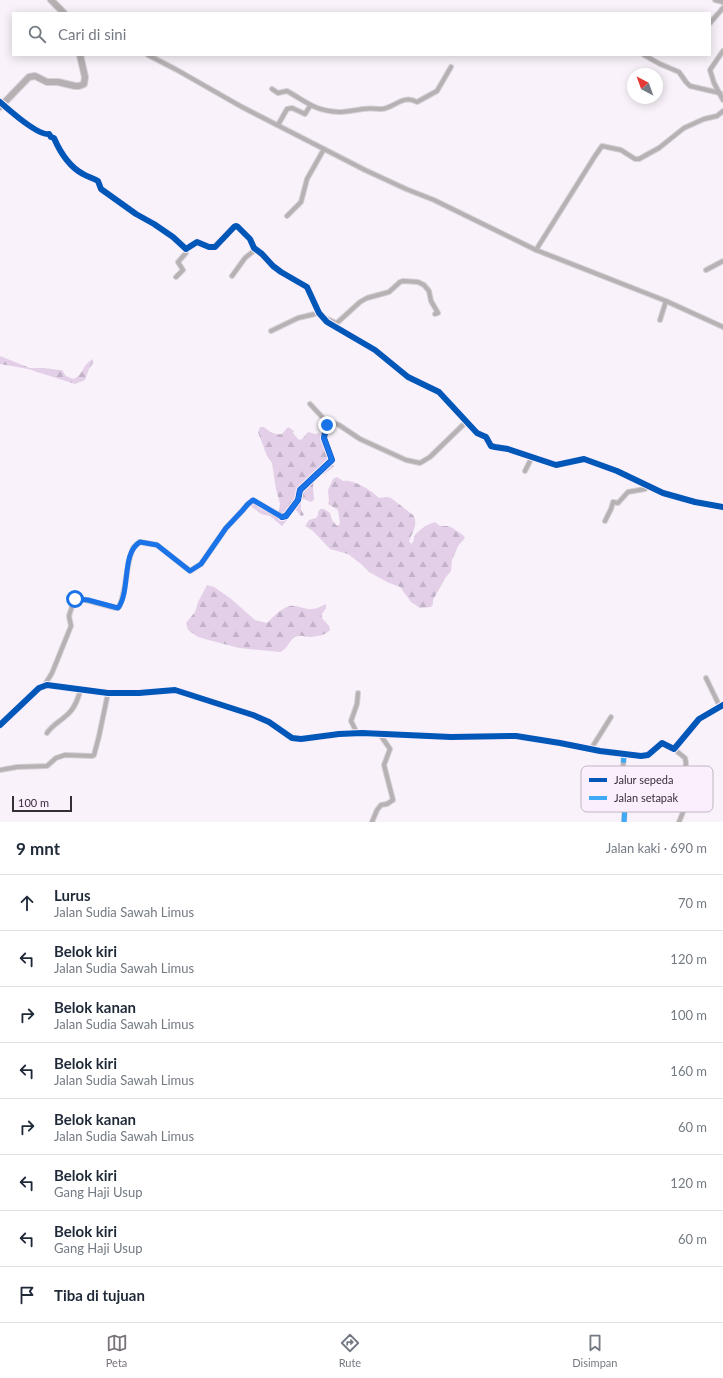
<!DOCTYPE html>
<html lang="id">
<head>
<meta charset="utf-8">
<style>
	:root { --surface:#fff; --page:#f6f6f7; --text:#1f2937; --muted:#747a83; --line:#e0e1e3; --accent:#7a727b }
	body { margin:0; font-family:Lato,sans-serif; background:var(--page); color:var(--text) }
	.compass { position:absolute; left:627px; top:68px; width:36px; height:36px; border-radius:50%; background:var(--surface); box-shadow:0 2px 10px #0003; rotate:319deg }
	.scale { position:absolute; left:12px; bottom:10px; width:60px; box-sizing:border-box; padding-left:4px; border:2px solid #352d37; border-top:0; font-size:11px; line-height:14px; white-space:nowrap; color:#352d37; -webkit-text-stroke:3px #fbeffe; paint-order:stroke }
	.stop { position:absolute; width:12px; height:12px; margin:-9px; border:3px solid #1a73e8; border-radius:50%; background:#fff }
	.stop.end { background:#1a73e8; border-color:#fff; box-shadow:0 1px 4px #0008 }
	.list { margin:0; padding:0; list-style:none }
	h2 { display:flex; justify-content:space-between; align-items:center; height:52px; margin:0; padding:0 16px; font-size:17px }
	h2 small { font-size:13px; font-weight:400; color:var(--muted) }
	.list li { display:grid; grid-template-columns:26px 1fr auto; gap:12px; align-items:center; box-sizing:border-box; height:56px; padding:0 16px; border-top:1px solid var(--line) }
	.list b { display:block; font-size:15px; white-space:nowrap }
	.list p { margin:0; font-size:13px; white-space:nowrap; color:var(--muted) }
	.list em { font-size:13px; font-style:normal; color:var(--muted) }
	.icon { flex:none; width:22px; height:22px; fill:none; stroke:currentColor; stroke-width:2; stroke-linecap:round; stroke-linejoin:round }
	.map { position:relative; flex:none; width:723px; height:822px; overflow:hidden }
	.search { position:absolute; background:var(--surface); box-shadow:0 2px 10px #0003; left:12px; right:12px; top:12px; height:44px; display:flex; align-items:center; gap:10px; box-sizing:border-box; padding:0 14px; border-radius:0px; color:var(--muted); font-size:15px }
	.sheet { height:500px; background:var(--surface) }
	nav { display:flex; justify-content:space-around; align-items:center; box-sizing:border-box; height:56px; border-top:1px solid var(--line); background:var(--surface); font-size:11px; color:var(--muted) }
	nav a { display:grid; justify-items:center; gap:2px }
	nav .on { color:var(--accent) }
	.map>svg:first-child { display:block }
</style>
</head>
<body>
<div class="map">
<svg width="723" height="822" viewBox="0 0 723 822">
	<defs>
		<pattern id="forest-firs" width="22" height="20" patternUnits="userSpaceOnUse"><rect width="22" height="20" fill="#e3d0e8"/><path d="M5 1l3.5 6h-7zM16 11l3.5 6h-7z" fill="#c3b3c8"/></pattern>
	</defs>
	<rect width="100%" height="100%" fill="#f9f2fa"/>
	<!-- forest -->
	<g fill="url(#forest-firs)">
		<path d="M0 356 30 368H44L59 370H62L66 376 73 379C83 376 83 363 93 359V363L89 369 85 380 75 384 28 369 0 364Z"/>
		<path d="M260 427H264C270 432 274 435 282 434L288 427 294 431 293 433 299 440 302 439 308 432 315 434 321 433 328 455 326 462 334 466C329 473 313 476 313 487 313 492 314 495 314 500L311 502 304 499 301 500V509L304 515 301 516 296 510H293L289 513 288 519 282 526 270 516 261 514 252 507 251 505 255 504 259 508 276 516 278 515 280 504 276 489 272 463 267 456 258 432Z"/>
		<path d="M337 477 343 481C354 479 372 491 379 498L387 497 391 498 413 515C419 523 412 533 409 541L411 544C415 541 413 539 415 535 420 529 428 524 435 522L440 526H448L451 527 463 535 465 538 458 546 452 560 451 571 446 577 433 600V604L431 607 420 608 411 602 400 587 387 582 369 572 361 564 348 554 330 549 313 531 305 526 309 520 316 518 318 515V512L320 509H324L330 513 332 520 337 526 340 524 338 510 328 504 329 501 328 490 333 479Z"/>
		<path d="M207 585 214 587 230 598 255 620 267 623C273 617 281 608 290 606 298 605 305 610 312 609 317 609 321 606 326 604V608L322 614V618L329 626 330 630C326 635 316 637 309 637 305 637 303 635 299 636 289 637 289 649 280 652L239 648 205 639 198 637 188 630 186 623 195 612 198 602Z"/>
	</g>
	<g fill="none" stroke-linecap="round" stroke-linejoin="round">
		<defs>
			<g id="street">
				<polyline points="715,0 723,2"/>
				<polyline points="710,23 723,8"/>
				<polyline points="723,51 710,70 714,83 723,100"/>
				<polyline points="148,55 177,70 242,107 365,170 406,189 434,200 536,250 666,301 723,327"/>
				<polyline points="644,55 660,64 679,72 686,82 690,86 720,93"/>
				<path d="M272 89 278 93 287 91C307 102 314 111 339 112 347 112 355 110 363 109 370 108 376 109 382 109 394 108 403 94 417 102L437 91 451 67"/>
				<path d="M0 102C9 110 38 136 49 134L51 137 54 138C60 152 70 167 83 174 88 177 93 178 98 181L101 189 136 214 154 224 173 237 186 249 197 242 209 247H215L234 227 236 226 238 227 250 239 254 248 262 254 273 266 281 272 307 287 319 313 327 322 375 350 408 377 439 392 477 433 486 437 491 446 495 447 508 449 556 465 584 459 617 471 663 493 695 502 723 507"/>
				<polyline points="278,125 287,109 292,108 305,114 310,106"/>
				<polyline points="287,216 301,202 307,179 324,149"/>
				<polyline points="536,250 595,156 602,146 621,150 635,159 639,159 659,148 684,128 704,119 717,116 723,111"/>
				<polyline points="706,270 723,261"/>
				<polyline points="232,276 245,258 256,249"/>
				<polyline points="176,277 183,270 178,262 186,253 186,249"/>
				<polyline points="325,318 336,323 338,322 360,302 367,298 389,292 400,282 403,281 418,282 424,285 429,291 431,301 438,313 435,314"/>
				<polyline points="660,320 666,301"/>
				<polyline points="271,331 298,318 319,313"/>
				<polyline points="310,404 324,419 339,425 360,439 406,460 420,463 430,457 466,422"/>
				<polyline points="525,471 532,457"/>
				<polyline points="605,521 611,509 613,502 618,503 628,492 645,489 648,486"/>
				<polyline points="706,678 720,707"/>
				<path d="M44 686 52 673 71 626 69 616 74 600 78 598 116 608 119 607C127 590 125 569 132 551 133 546 137 544 140 542L157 545 190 571 201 564 226 528 242 511 248 504 253 500 282 517"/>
				<polyline points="0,725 39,688 47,685 108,693 139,693 175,690 253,715 269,722 292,738 301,739 339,734 362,733 451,737 516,736 560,743 600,751 641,756 648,755 662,743 674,749 699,719 723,705"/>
				<path d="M47 733C52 725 61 721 68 714 75 708 78 698 81 689"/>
				<polyline points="357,733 351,721 357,704 358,693"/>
				<polyline points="591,749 611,717"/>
				<polyline points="674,749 685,758 686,763 684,775 691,788 689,797 679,822"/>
				<polyline points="0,770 17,767 47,766 56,758 65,755 92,756 94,755 99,736 108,693"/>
				<polyline points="372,822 377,810 381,805 387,804 393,800 384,765 390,749 379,733"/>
				<polyline points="624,822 625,806 622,788 624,784 623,768 624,754"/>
			</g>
			<g id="secondary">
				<polyline points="51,0 64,13"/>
				<polyline points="0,107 29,77 35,76 47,82 58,82 75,86 79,86 84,84 85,77 80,55"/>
			</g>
		</defs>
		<!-- street casing -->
		<use href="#street" stroke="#d5cfd6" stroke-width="6"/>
		<!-- secondary casing -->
		<use href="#secondary" stroke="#d5cfd6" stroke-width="8"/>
		<!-- street -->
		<use href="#street" stroke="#b6b1b3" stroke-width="4"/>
		<!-- secondary -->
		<use href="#secondary" stroke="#b6b0b3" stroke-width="6"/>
		<!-- quiet -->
		<polyline stroke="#3fa9f5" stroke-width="5" stroke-dasharray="10 5" stroke-linecap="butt" points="624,822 625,806 622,788 624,784 623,768 624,754"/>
		<defs>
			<g id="cycleway">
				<path d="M0 102C9 110 38 136 49 134L51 137 54 138C60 152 70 167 83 174 88 177 93 178 98 181L101 189 136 214 154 224 173 237 186 249 197 242 209 247H215L234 227 236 226 238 227 250 239 254 248 262 254 273 266 281 272 307 287 319 313 327 322 375 350 408 377 439 392 477 433 486 437 491 446 495 447 508 449 556 465 584 459 617 471 663 493 695 502 723 507"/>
				<polyline points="282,517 286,516 298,500 300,490 332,460 324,438 327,421"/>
				<polyline points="0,725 39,688 47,685 108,693 139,693 175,690 253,715 269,722 292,738 301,739 339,734 362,733 451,737 516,736 560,743 600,751 641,756 648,755 662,743 674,749 699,719 723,705"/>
			</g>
		</defs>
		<!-- cycleway casing -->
		<use href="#cycleway" stroke="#fbeffe" stroke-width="8"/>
		<!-- cycleway -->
		<use href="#cycleway" stroke="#0057b8" stroke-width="6"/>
	</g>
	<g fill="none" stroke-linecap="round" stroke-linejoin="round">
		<!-- route -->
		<path stroke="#1a73e8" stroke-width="5" d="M75 599 88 600 118 608C131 591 121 553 140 542L157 545 190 571 201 564 226 528 242 511 248 504 253 500 282 517 286 516 298 500 300 490 332 460 324 438 327 425"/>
	</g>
	<!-- legend -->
	<rect x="581" y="766" width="132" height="46" rx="6" fill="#fbeffe" stroke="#c0b5c2" stroke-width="1"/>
	<rect x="589" y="778" width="18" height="4" fill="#0057b8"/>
	<rect x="589" y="796" width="18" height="4" fill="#3fa9f5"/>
	<g font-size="11" fill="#352d37">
		<text x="614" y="784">Jalur sepeda</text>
		<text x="614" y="802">Jalan setapak</text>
	</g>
</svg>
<svg class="compass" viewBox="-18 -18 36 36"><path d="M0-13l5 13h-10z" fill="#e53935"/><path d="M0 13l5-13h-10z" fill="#747a83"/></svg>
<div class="scale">100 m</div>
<div class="stop" style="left:75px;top:599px"></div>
<div class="stop end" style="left:327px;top:425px"></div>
<div class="search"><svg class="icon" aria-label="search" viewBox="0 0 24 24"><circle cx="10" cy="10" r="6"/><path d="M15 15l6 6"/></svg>Cari di sini</div>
</div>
<section class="sheet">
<h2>9 mnt<small>Jalan kaki · 690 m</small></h2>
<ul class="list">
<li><svg class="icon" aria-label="ahead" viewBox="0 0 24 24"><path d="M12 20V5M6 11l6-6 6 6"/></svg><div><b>Lurus</b><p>Jalan Sudia Sawah Limus</p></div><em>70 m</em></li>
<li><svg class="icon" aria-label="left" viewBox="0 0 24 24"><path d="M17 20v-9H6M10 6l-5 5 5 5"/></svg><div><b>Belok kiri</b><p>Jalan Sudia Sawah Limus</p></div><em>120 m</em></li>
<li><svg class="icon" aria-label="right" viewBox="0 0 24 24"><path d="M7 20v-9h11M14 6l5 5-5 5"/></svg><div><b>Belok kanan</b><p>Jalan Sudia Sawah Limus</p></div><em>100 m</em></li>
<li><svg class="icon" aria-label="left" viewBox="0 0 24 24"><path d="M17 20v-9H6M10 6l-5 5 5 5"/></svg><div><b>Belok kiri</b><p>Jalan Sudia Sawah Limus</p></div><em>160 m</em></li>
<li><svg class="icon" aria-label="right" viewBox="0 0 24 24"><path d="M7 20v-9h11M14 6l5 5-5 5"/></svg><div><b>Belok kanan</b><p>Jalan Sudia Sawah Limus</p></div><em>60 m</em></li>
<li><svg class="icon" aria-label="left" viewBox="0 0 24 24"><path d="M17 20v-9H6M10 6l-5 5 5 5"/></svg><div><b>Belok kiri</b><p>Gang Haji Usup</p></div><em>120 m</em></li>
<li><svg class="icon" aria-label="left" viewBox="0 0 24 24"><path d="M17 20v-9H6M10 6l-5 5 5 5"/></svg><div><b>Belok kiri</b><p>Gang Haji Usup</p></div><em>60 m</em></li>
<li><svg class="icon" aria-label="arrive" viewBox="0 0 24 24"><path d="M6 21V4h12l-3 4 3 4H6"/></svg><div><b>Tiba di tujuan</b></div></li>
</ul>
</section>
<nav>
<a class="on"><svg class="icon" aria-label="map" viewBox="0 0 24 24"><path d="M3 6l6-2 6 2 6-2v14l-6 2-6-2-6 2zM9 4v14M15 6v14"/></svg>Peta</a>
<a><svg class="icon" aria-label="directions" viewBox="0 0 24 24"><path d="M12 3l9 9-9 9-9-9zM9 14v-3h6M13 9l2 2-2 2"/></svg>Rute</a>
<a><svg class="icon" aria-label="saved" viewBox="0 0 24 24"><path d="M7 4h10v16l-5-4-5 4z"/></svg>Disimpan</a>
</nav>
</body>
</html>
